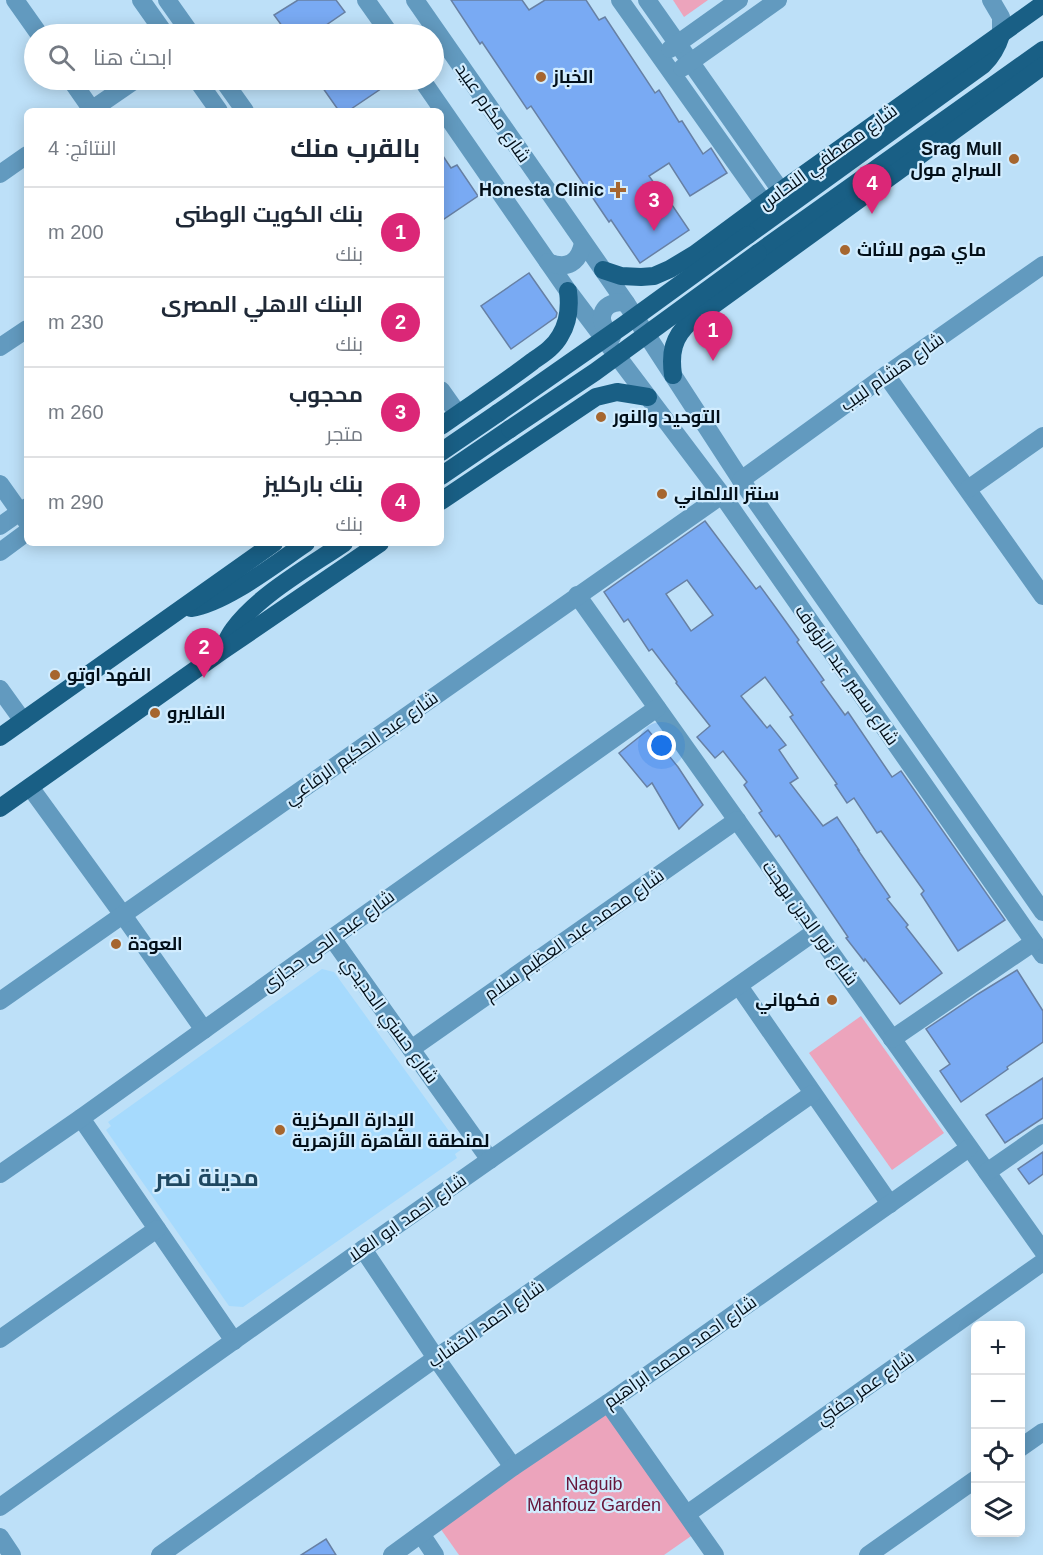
<!DOCTYPE html>
<html lang="ar">
<head>
<meta charset="utf-8">
<style>
	:root { --surface:#fff; --page:#f2f2f3; --text:#1f2937; --muted:#747a83; --line:#e0e1e3; --accent:#db2777 }
	body { margin:0; font-family:Arial,Cairo,sans-serif; background:var(--page); color:var(--text); direction:rtl }
	.controls { position:absolute; right:18px; bottom:18px; display:grid; overflow:hidden; border-radius:9px; box-shadow:0 3px 15px #0003 }
	.controls button { width:54px; height:54px; display:grid; place-items:center; padding:0; border:0; border-bottom:2px solid var(--line); background:var(--surface); color:var(--text); font:30px sans-serif }
	.you { position:absolute; left:662px; top:746px; width:21px; height:21px; margin:-15px; border:4px solid #fff; border-radius:50%; background:#1a73e8; box-shadow:0 0 0 9px #1a73e833 }
	.badge { display:grid; place-items:center; width:39px; height:39px; border-radius:50%; background:var(--accent); color:#fff; font-size:20px; font-weight:700 }
	.pin { position:absolute; translate:-50% -50px; filter:drop-shadow(0 2px 3px #0008) }
	.pin::after { content:''; position:absolute; top:32px; width:21px; height:18px; background:inherit; clip-path:polygon(0 0,100% 0,50% 100%) }
	.list { margin:0; padding:0; list-style:none }
	h2 { display:flex; justify-content:space-between; align-items:center; height:78px; margin:0; padding:0 24px; font-size:26px }
	h2 small { font-size:20px; font-weight:400; color:var(--muted) }
	.list li { display:grid; grid-template-columns:39px 1fr auto; gap:18px; align-items:center; box-sizing:border-box; height:90px; padding:0 24px; border-top:2px solid var(--line) }
	.list b { display:block; font-size:22px; white-space:nowrap }
	.list p { margin:0; font-size:20px; white-space:nowrap; color:var(--muted) }
	.list em { font-size:20px; font-style:normal; color:var(--muted) }
	.icon { flex:none; width:33px; height:33px; fill:none; stroke:currentColor; stroke-width:2; stroke-linecap:round; stroke-linejoin:round }
	.map { position:relative; flex:none; width:1043px; height:1555px; overflow:hidden; direction:ltr }
	.search { position:absolute; background:var(--surface); box-shadow:0 3px 15px #0003; left:24px; top:24px; width:420px; height:66px; display:flex; align-items:center; gap:15px; box-sizing:border-box; padding:0 21px; border-radius:33px; color:var(--muted); font-size:22px }
	.panel { position:absolute; background:var(--surface); box-shadow:0 3px 15px #0003; left:24px; top:108px; width:420px; height:438px; border-radius:9px; direction:rtl }
	.map>svg:first-child { display:block }
</style>
</head>
<body>
<div class="map">
<svg width="1043" height="1555" viewBox="0 0 1043 1555">
	<rect width="100%" height="100%" fill="#bde0f8"/>
	<!-- built -->
	<polygon fill="#a6dafd" points="322,969 334,972 462,1149 455,1154 457,1158 243,1307 229,1306 106,1130 111,1126 108,1122"/>
	<!-- green -->
	<g fill="#eca4bc">
		<polygon points="673,0 708,0 684,17"/>
		<polygon points="861,1016 944,1133 892,1170 809,1053"/>
		<polygon points="608,1412 694,1534 664,1555 459,1555 440,1528"/>
	</g>
	<!-- building -->
	<g fill="#79aaf3" stroke="#6780a4" stroke-width="1.5" fill-rule="evenodd">
		<polygon points="298,0 336,0 345,12 313,34 288,34 274,15"/>
		<polygon points="451,0 522,0 529,10 545,0 586,0 599,20 605,17 655,93 659,90 679,122 682,121 703,154 711,148 727,173 690,196 669,163 649,176 666,200 668,199 689,230 640,263 611,220 609,222 531,106 527,109 482,42 480,44"/>
		<polygon points="327,80 394,80 348,111 339,111 320,84"/>
		<polygon points="441,153 451,168 457,165 478,196 441,221"/>
		<polygon points="529,273 557,313 556,317 511,349 481,306"/>
		<path d="M705 521 756 589 760 586 776 608 799 640 797 642 824 680 821 682 845 715 848 712 892 777 901 771 1005 920 958 951 921 894 924 891 881 831 877 833 854 798 847 803 835 785 837 784 790 717 793 715 765 677 741 696 767 728 770 725 786 745 779 750 798 778 790 783 823 826 837 817 859 850H858L890 897 887 899 908 925 906 927 942 973 900 1004 865 959 864 961 846 938 848 937 779 835 776 837 759 813 762 811 744 785 747 782 723 751 715 758 697 737 710 726 676 683 677 682 652 649 649 651 628 619 624 622 604 592ZM687 580 713 615 691 631 666 594Z"/>
		<polygon points="648,730 678,767 703,805 679,829 652,783 647,787 619,753"/>
		<polygon points="1017,970 1043,1011 1043,1042 1007,1067 1008,1069 961,1102 940,1071 950,1064 926,1029 978,994"/>
		<polygon points="1043,1078 1043,1118 1005,1143 986,1115"/>
		<polygon points="1043,1152 1043,1174 1029,1184 1018,1169"/>
		<polygon points="326,1539 336,1555 301,1555"/>
	</g>
	<g fill="none" stroke-linecap="round" stroke-linejoin="round">
		<!-- minor -->
		<g stroke="#629abf" stroke-width="18">
			<polyline points="15,0 39,34"/>
			<polyline points="141,0 165,34"/>
			<polyline points="167,0 191,34"/>
			<polyline points="366,0 390,34"/>
			<polyline points="415,0 626,303 741,480 1043,912"/>
			<polyline points="620,0 764,203"/>
			<polyline points="647,0 781,191"/>
			<polyline points="991,0 1001,17 1001,33"/>
			<polyline points="670,49 739,0"/>
			<polyline points="682,68 778,0"/>
			<polyline points="71,80 92,110"/>
			<polyline points="197,80 219,111"/>
			<polyline points="223,80 245,111"/>
			<polyline points="422,80 568,291 722,495 1043,955"/>
			<polyline points="90,111 135,80"/>
			<polyline points="0,174 27,155"/>
			<path d="M548 262C567 270 579 263 583 243"/>
			<path d="M612 337C608 332 603 326 602 320 601 306 614 300 626 303"/>
			<polyline points="0,347 27,329"/>
			<polyline points="886,375 1043,596"/>
			<polyline points="441,390 458,414"/>
			<polyline points="741,480 886,375 1043,265"/>
			<polyline points="0,484 27,522"/>
			<polyline points="968,489 1043,436"/>
			<polyline points="0,526 27,507"/>
			<polyline points="0,552 27,532"/>
			<polyline points="577,595 1043,1251"/>
			<polyline points="0,689 23,721"/>
			<polyline points="30,787 123,915 204,1030"/>
			<polyline points="332,938 490,1160"/>
			<polyline points="739,986 890,1204"/>
			<polyline points="0,1001 722,495"/>
			<polyline points="892,1039 1034,942"/>
			<polyline points="411,1049 737,820"/>
			<polyline points="81,1118 234,1341"/>
			<polyline points="987,1172 1043,1133"/>
			<polyline points="0,1174 81,1118 332,938 657,708"/>
			<polyline points="363,1249 436,1358 513,1467"/>
			<polyline points="0,1339 157,1229"/>
			<polyline points="608,1403 715,1555"/>
			<polyline points="1020,1448 1043,1432"/>
			<polyline points="0,1507 363,1249 816,931"/>
			<polyline points="687,1514 1043,1262"/>
			<polyline points="421,1534 435,1555"/>
			<polyline points="0,1537 12,1555"/>
			<polyline points="160,1555 436,1358 812,1094"/>
			<polyline points="392,1555 513,1467 608,1403 969,1148"/>
			<polyline points="868,1555 976,1479"/>
		</g>
		<!-- major -->
		<g stroke="#195f85" stroke-width="18">
			<path d="M748 235 983 65C992 56 997 48 1001 35"/>
			<polyline points="758,253 1043,50"/>
			<polyline points="603,270 621,276 641,277 654,276 670,269 695,254 764,203 1043,4"/>
			<path d="M673 375C670 353 673 337 690 322L1043 66"/>
			<path d="M441 426C472 404 503 384 533 361 543 354 554 347 560 336 569 322 570 307 568 291"/>
			<polyline points="441,452 498,413"/>
			<polyline points="441,476 510,429"/>
			<polyline points="441,501 596,397 617,392 648,397"/>
			<path d="M191 608C226 603 276 563 306 543"/>
			<path d="M224 646C227 641 229 635 233 630 257 596 309 567 344 543"/>
			<polyline points="0,737 274,543"/>
			<polyline points="0,808 222,651 380,543"/>
		</g>
		<!-- major-bridge -->
		<g stroke="#195f85" stroke-width="18">
			<polyline points="498,413 624,325 748,235"/>
			<polyline points="510,429 595,372 758,253"/>
		</g>
	</g>
	<!-- markers -->
	<g fill="#a6662f" stroke="#d1ecfe" stroke-width="2">
		<circle cx="541" cy="77" r="6"/>
		<circle cx="1014" cy="159" r="6"/>
		<path d="M615 181h6v6h6v6h-6v6h-6v-6h-6v-6h6z"/>
		<circle cx="845" cy="250" r="6"/>
		<circle cx="601" cy="417" r="6"/>
		<circle cx="662" cy="494" r="6"/>
		<circle cx="55" cy="675" r="6"/>
		<circle cx="155" cy="713" r="6"/>
		<circle cx="116" cy="944" r="6"/>
		<circle cx="832" cy="1000" r="6"/>
		<circle cx="280" cy="1130" r="6"/>
	</g>
	<g text-anchor="middle" dominant-baseline="central" stroke-width="4.5" stroke-linejoin="round" paint-order="stroke">
		<!-- poi labels -->
		<g font-size="18" font-weight="bold" fill="#020f19" stroke="#d1ecfe" text-anchor="start">
			<text x="553" y="77">الخباز</text>
			<text x="1002" y="149" text-anchor="end">Srag Mull<tspan x="1002" dy="21">السراج مول</tspan></text>
			<text x="604" y="190" text-anchor="end">Honesta Clinic</text>
			<text x="857" y="250">ماي هوم للاثاث</text>
			<text x="613" y="417">التوحيد والنور</text>
			<text x="674" y="494">سنتر الالماني</text>
			<text x="67" y="675">الفهد اوتو</text>
			<text x="167" y="713">الفاليرو</text>
			<text x="128" y="944">العودة</text>
			<text x="820" y="1000" text-anchor="end">فكهاني</text>
			<text x="292" y="1120">الإدارة المركزية<tspan x="292" dy="21">لمنطقة القاهرة الأزهرية</tspan></text>
		</g>
		<!-- street labels -->
		<g font-size="18" fill="#020f19" stroke="#d1ecfe">
			<text transform="translate(493 113) rotate(55)">شارع مكرم عبيد</text>
			<text transform="translate(828 157) rotate(-36)">شارع مصطفي النحاس</text>
			<text transform="translate(892 372) rotate(-35)">شارع هشام لبيب</text>
			<text transform="translate(847 675) rotate(55)">شارع سمير عبد الرؤوف</text>
			<text transform="translate(361 748) rotate(-35)">شارع عبد الحكيم الرفاعي</text>
			<text transform="translate(810 923) rotate(54)">شارع نور الدين بهجت</text>
			<text transform="translate(574 935) rotate(-35)">شارع محمد عبد العظيم سلام</text>
			<text transform="translate(328 941) rotate(-36)">شارع عبد الحى حجازى</text>
			<text transform="translate(390 1020) rotate(54)">شارع حسني الحديدي</text>
			<text transform="translate(407 1218) rotate(-35)">شارع احمد ابو العلا</text>
			<text transform="translate(486 1324) rotate(-35)">شارع احمد الخشاب</text>
			<text transform="translate(680 1352) rotate(-35)">شارع احمد محمد ابراهيم</text>
			<text transform="translate(865 1388) rotate(-35)">شارع عمر حفني</text>
		</g>
		<!-- park labels -->
		<g font-size="18" fill="#67163b" stroke="#d1ecfe">
			<text x="594" y="1484">Naguib<tspan x="594" dy="21">Mahfouz Garden</tspan></text>
		</g>
		<!-- district labels -->
		<g font-size="24" font-weight="bold" fill="#1f4861" stroke="#d1ecfe">
			<text x="207" y="1177">مدينة نصر</text>
		</g>
	</g>
</svg>
<div class="controls">
<button>+</button>
<button>−</button>
<button><svg class="icon" aria-label="locate" viewBox="0 0 24 24"><circle cx="12" cy="12" r="6"/><path d="M12 2v4M12 18v4M2 12h4M18 12h4"/></svg></button>
<button><svg class="icon" aria-label="layers" viewBox="0 0 24 24"><path d="M12 4l9 5-9 5-9-5zM3 14l9 5 9-5"/></svg></button>
</div>
<div class="you"></div>
<div class="pin badge" style="left:713px;top:361px">1</div>
<div class="pin badge" style="left:204px;top:678px">2</div>
<div class="pin badge" style="left:654px;top:231px">3</div>
<div class="pin badge" style="left:872px;top:214px">4</div>
<div class="search"><svg class="icon" aria-label="search" viewBox="0 0 24 24"><circle cx="10" cy="10" r="6"/><path d="M15 15l6 6"/></svg>ابحث هنا</div>
<section class="panel">
<h2>بالقرب منك<small>النتائج: 4</small></h2>
<ul class="list">
<li><span class="badge">1</span><div><b>بنك الكويت الوطنى</b><p>بنك</p></div><em>200 m</em></li>
<li><span class="badge">2</span><div><b>البنك الاهلي المصرى</b><p>بنك</p></div><em>230 m</em></li>
<li><span class="badge">3</span><div><b>محجوب</b><p>متجر</p></div><em>260 m</em></li>
<li><span class="badge">4</span><div><b>بنك باركليز</b><p>بنك</p></div><em>290 m</em></li>
</ul>
</section>
</div>
</body>
</html>
